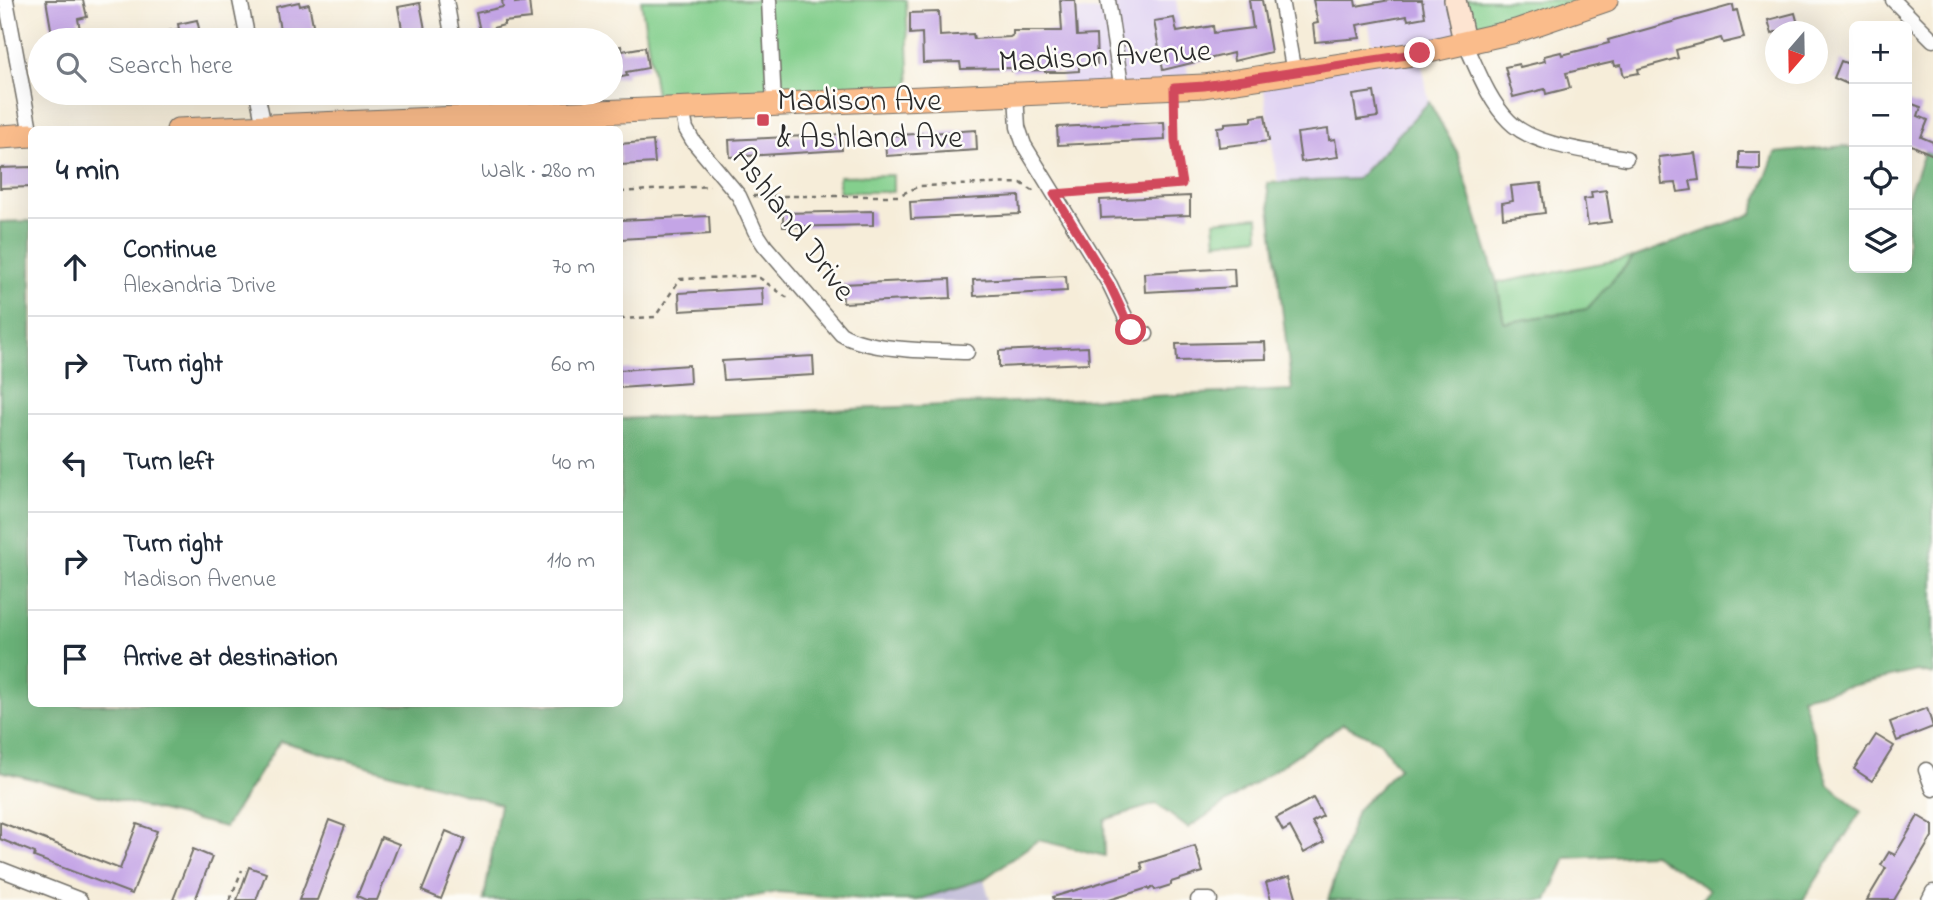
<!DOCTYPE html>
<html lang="en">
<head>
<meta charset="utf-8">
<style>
	:root { --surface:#fff; --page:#f2f2f3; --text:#1f2937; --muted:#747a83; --line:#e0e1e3 }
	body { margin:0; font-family:"Indie Flower",sans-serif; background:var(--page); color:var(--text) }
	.controls { position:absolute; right:21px; top:21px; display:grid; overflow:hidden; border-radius:10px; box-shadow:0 7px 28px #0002 }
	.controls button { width:63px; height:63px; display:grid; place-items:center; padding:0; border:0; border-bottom:2px solid var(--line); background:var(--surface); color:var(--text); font:35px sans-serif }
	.compass { position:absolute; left:1765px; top:21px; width:63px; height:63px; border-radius:50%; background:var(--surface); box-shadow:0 7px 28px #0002; rotate:200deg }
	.stop { position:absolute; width:21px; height:21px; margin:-16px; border:5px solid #d1495b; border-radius:50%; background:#fff }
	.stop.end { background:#d1495b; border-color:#fff; box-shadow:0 2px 7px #0008 }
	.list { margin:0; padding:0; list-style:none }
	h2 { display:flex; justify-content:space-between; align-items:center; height:91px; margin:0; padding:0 28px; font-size:30px }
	h2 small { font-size:23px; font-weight:400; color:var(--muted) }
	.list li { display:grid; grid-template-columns:46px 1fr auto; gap:21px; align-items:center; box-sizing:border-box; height:98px; padding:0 28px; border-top:2px solid var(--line) }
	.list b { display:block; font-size:26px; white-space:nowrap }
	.list p { margin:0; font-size:23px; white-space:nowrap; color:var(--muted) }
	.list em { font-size:23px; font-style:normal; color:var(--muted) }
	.icon { flex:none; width:38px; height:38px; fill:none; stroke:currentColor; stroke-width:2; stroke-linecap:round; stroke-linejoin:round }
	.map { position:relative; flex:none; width:1933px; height:900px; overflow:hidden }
	.search { position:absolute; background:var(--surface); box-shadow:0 7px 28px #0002; left:28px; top:28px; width:595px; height:77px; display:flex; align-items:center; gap:18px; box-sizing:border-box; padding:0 24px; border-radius:38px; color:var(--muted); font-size:26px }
	.panel { position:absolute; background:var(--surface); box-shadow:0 7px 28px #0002; left:28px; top:126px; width:595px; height:581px; border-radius:10px }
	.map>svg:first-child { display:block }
</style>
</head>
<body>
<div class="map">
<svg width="1933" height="900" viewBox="0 0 1933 900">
	<rect width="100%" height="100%" fill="#fdfcf7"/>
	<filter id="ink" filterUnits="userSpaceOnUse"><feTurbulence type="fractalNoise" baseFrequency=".0143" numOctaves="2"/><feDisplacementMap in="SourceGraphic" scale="14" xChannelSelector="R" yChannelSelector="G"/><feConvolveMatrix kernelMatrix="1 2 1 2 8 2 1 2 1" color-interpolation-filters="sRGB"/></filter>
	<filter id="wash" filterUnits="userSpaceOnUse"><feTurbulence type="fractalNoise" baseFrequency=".00686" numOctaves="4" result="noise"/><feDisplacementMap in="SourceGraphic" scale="28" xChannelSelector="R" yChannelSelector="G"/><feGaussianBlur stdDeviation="1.57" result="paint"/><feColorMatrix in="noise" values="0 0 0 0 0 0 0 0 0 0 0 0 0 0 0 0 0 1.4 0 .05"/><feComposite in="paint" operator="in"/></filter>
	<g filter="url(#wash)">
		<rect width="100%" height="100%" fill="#f6edd9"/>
		<!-- built -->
		<g fill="#e1d4f3">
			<polygon points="1108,0 1176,0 1190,87 1063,93 1059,11 1109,10"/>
			<polygon points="1376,0 1455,0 1464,41 1420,53 1429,102 1357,179 1278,183 1262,78 1375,60 1365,2"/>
		</g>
		<!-- industrial -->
		<polygon fill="#c5c0da" points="984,879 990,900 917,900"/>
		<!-- green -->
		<g fill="#84cf8d" stroke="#587d5c" stroke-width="2">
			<polygon points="641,0 906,0 910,89 657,101"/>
			<polygon points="1455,0 1606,0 1464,41"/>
			<polygon points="893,175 893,192 839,192 839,176"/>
			<polygon points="1258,217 1259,237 1216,242 1214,221"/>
			<polygon points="1634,257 1587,309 1504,323 1497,283"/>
		</g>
		<!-- forest -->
		<polygon fill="#6bb278" stroke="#4b6e52" stroke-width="2" points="1429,102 1457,152 1497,283 1504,323 1587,309 1634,257 1752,214 1775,153 1844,146 1854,150 1854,268 1907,268 1907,198 1925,151 1933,155 1933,675 1917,671 1802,697 1829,785 1861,812 1803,900 1701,900 1709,890 1653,854 1566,858 1547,900 1328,900 1357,810 1399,768 1380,742 1343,724 1188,828 1156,804 1104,820 1105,856 1038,840 984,879 917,900 878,900 777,892 735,900 484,900 500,804 280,741 225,827 0,771 0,222 31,221 32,704 620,704 620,419 1292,390 1267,183 1357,179"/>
		<g id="blocks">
			<!-- building -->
			<g fill="#c4a5e6">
				<polygon points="46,0 83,0 87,17 78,19 82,40 53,40"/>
				<polygon points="502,0 515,0 515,3 529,1 531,19 504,22 504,25 493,28 495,40 482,40 476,13 503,7"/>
				<polygon points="1060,0 1075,0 1077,36 1096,35 1097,64 1079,65 1079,71 1064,72 1045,72 1045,70 1012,71 1012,68 961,69 960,62 923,63 922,33 910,34 910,13 939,12 940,36 973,34 974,39 1010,37 1013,35 1013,31 1062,31"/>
				<polygon points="1249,0 1262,0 1271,52 1234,61 1233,53 1163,70 1154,21 1174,18 1177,32 1213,26 1214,33 1253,28"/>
				<polygon points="1313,0 1355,0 1356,6 1390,0 1422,0 1425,17 1408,20 1407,16 1357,25 1360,38 1315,42 1313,24 1318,23"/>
				<polygon points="299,2 300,6 309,4 316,40 259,40 258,35 280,30 276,7"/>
				<polygon points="420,3 427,40 404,40 398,7"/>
				<polygon points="1733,5 1734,11 1737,10 1744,38 1723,43 1721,38 1676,50 1678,58 1638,69 1639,73 1624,76 1621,65 1615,66 1614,62 1566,73 1570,88 1546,94 1545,89 1513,97 1505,67 1519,64 1520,67 1545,61 1544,56 1561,52 1562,55 1609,43 1608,40"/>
				<polygon points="1795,13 1800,32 1775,32 1772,34 1768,20"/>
				<polygon points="197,20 201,37 186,40 152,40 151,34 179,29 178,24"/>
				<polygon points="621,46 622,51 645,47 648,68 626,72 627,76 611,79 611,48"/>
				<polygon points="1841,61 1854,66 1854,87 1834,78"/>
				<polygon points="1374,92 1378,117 1357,120 1353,95"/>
				<polygon points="1907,102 1921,107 1918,116 1928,120 1921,137 1933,142 1933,155 1907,143"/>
				<polygon points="1265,115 1269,141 1219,147 1217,127 1225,126 1225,123 1252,121 1252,117"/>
				<polygon points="1164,122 1165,140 1058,145 1057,127"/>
				<polygon points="1328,129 1329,140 1335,139 1338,157 1301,162 1297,133"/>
				<polygon points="976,130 977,150 886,156 885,136"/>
				<polygon points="841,134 842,150 730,157 729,140"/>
				<polygon points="653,141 655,163 620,165 620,144"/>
				<polygon points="1739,152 1760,152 1760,170 1739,169"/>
				<polygon points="1695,153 1699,180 1690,181 1692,190 1678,192 1676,183 1662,184 1659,157"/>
				<polygon points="32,167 32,187 0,188 0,168"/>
				<polygon points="1541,183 1545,213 1503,218 1502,203 1513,201 1511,186"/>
				<polygon points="1606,190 1611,222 1588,225 1584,199 1592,198 1591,192"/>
				<polygon points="1019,196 1020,214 911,219 910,202"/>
				<polygon points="1190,196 1190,215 1101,218 1100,200"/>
				<polygon points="873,211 873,225 783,227 783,213"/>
				<polygon points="709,216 710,234 620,239 620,220"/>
				<polygon points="1234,268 1235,287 1145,292 1144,273"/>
				<polygon points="1066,276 1067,291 974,296 973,280"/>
				<polygon points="950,279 951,298 843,303 842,284"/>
				<polygon points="762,288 763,306 680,311 679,293"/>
				<polygon points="1265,342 1266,359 1177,361 1176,344"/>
				<polygon points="1088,347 1089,363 999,367 999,351"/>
				<polygon points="813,356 814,375 724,380 722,361"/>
				<polygon points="689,365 690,383 620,388 620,370"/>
				<polygon points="1927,708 1933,727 1897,741 1890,722"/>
				<polygon points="1876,735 1894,746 1872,781 1854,769"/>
				<polygon points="1313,798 1323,816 1312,822 1324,842 1304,853 1290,827 1283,831 1276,818"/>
				<polygon points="1918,816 1933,825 1933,835 1894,900 1867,900 1886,868 1881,865 1889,852 1895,855"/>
				<polygon points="329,820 345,826 317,900 299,900"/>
				<polygon points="0,822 120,869 137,824 157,831 132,894 34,857 35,853 0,839"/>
				<polygon points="446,831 465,839 441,899 422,891"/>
				<polygon points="381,837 399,844 377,900 366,900 357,896"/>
				<polygon points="1195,846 1203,872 1171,882 1171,885 1155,890 1153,887 1149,890 1148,888 1109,900 1054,900 1053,897 1143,870 1141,863"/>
				<polygon points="193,849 212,857 195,900 173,900"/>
				<polygon points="249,867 266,873 256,900 237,900"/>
				<polygon points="1290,876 1297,900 1271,900 1266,883"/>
			</g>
		</g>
	</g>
	<g filter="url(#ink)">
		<use href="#blocks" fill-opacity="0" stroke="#726f68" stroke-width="2"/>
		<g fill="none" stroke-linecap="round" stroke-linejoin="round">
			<defs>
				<polyline id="lane" points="233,40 247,38"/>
				<g id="street">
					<polyline points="6,0 31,135"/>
					<polyline points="240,0 248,40"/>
					<polyline points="446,0 453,40"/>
					<polyline points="769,0 774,104"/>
					<polyline points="1108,0 1122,91"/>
					<polyline points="1281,0 1294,73"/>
					<polyline points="1893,0 1933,40"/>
					<path d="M1464 41C1477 68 1488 100 1509 121 1534 147 1592 151 1626 158"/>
					<polyline points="257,93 264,126"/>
					<polyline points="463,93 467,117"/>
					<polyline points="1016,95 1018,127 1024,145 1110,285 1131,329 1146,334"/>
					<path d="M682 108 686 129 693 141 739 196 755 231 765 246 841 334C868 351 935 351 967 352"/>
					<polyline points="1926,770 1933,789"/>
					<polyline points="0,869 80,900"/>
					<polyline points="1198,900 1210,900"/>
					<polyline points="1929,900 1933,892"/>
				</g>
				<polyline id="secondary" points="1455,0 1464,41"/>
				<g id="primary">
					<polyline points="178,130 1204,86 1420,53 1516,31 1606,0"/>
					<polyline points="0,137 32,135"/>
				</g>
			</defs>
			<!-- lane casing -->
			<use href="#lane" stroke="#726f68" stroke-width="10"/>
			<!-- street casing -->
			<use href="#street" stroke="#726f68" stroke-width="17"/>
			<!-- secondary casing -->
			<use href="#secondary" stroke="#726f68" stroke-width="24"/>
			<!-- primary casing -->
			<use href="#primary" stroke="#726f68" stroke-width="25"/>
			<!-- path -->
			<g stroke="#726f68" stroke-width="2.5" stroke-dasharray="5 5" stroke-linecap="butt">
				<polyline points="620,192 710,186"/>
				<polyline points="1070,192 1182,184 1175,141 1174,104"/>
				<polyline points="753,196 898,196 919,186 1021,183 1036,193"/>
				<polyline points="620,319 655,317 680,279 757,276 786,297 789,297"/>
				<polyline points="230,900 242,870"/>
			</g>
			<!-- lane -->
			<use href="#lane" stroke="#fff" stroke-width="7"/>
			<!-- street -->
			<use href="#street" stroke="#fff" stroke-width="14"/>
			<!-- secondary -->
			<use href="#secondary" stroke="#fde4d1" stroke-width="21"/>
			<!-- primary -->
			<use href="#primary" stroke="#fabc8b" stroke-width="23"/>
		</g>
	</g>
	<g fill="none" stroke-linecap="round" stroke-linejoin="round" filter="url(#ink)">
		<!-- route -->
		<polyline stroke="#d1495b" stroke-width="9" points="1131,330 1110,285 1054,194 1182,184 1175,141 1174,88 1204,86 1420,53"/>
	</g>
	<!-- markers -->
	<rect fill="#d1495b" stroke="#fdfcf7" stroke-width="2.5" x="756" y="113" width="14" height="14" rx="3.5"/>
	<g text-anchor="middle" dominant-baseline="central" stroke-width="5" stroke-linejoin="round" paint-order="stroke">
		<!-- street labels -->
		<g font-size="32" fill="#2b2b2b" stroke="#fdfcf7">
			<text transform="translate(1105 58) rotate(-3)">Madison Avenue</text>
			<text transform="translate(792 225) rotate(53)">Ashland Drive</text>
		</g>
		<!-- poi labels -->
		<g font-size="32" fill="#2b2b2b" stroke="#fdfcf7" text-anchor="start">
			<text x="777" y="102">Madison Ave<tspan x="777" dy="37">&amp; Ashland Ave</tspan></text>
		</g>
	</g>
</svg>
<div class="controls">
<button>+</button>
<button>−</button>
<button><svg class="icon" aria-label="locate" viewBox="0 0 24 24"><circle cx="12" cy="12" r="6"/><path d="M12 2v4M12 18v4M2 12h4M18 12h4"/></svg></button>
<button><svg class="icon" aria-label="layers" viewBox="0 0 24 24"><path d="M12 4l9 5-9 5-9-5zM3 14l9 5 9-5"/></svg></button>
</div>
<svg class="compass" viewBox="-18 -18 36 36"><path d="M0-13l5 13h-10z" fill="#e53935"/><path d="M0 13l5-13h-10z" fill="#747a83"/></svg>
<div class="stop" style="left:1131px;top:330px"></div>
<div class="stop end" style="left:1420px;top:53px"></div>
<div class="search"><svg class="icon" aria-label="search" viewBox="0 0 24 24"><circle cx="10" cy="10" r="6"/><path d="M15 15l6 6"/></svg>Search here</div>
<section class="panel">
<h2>4 min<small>Walk · 280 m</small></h2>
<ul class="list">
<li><svg class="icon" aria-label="ahead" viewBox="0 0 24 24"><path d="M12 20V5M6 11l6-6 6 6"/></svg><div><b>Continue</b><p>Alexandria Drive</p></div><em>70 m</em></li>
<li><svg class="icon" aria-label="right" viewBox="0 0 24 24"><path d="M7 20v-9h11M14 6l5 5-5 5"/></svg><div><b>Turn right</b></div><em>60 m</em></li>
<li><svg class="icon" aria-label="left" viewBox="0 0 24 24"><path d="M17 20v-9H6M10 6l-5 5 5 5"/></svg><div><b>Turn left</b></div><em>40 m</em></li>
<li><svg class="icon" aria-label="right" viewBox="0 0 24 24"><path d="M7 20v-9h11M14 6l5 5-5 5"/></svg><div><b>Turn right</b><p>Madison Avenue</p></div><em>110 m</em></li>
<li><svg class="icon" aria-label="arrive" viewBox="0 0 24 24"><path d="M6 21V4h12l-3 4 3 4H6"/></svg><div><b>Arrive at destination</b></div></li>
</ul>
</section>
</div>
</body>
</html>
